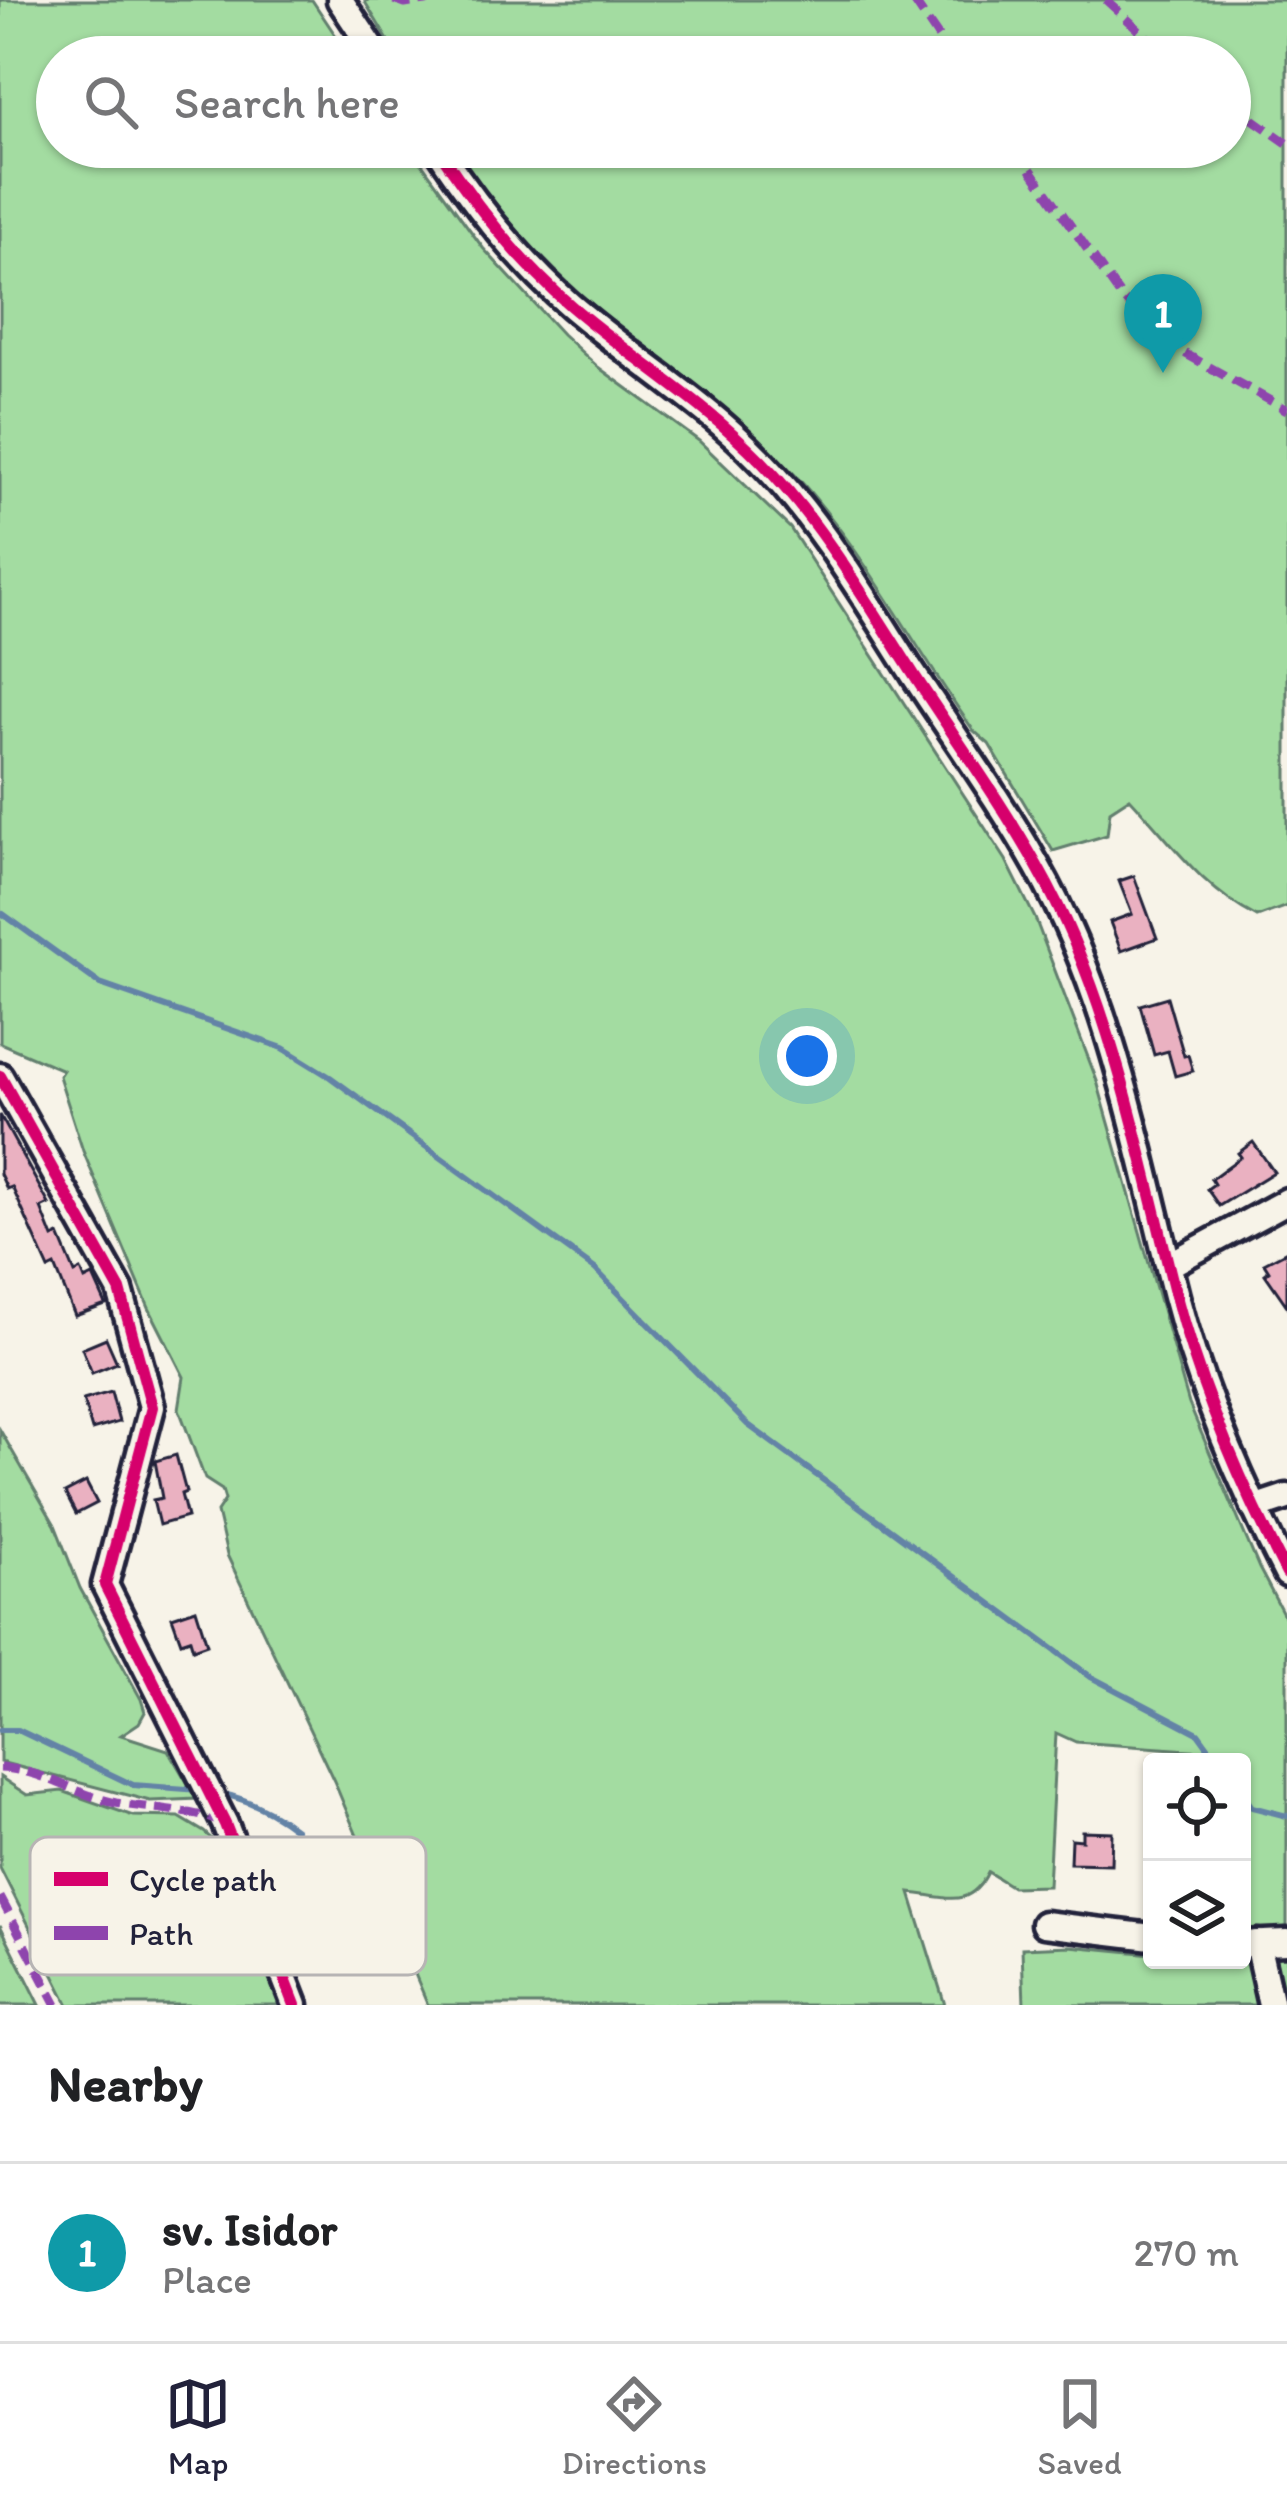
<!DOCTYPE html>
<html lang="en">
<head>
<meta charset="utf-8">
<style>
	:root { --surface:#fff; --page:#f2f2f2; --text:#202124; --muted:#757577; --line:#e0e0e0; --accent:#22223b }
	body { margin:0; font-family:Itim,sans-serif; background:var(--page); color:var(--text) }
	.controls { position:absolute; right:36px; bottom:36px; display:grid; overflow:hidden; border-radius:12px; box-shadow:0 3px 9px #0004 }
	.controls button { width:108px; height:108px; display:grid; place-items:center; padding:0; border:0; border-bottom:3px solid var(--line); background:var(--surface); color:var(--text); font:60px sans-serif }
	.you { position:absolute; left:807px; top:1056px; width:42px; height:42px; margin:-30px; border:9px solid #fff; border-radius:50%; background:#1a73e8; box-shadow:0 0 0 18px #1a73e833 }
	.badge { display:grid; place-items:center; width:78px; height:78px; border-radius:50%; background:var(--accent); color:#fff; font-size:39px; font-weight:700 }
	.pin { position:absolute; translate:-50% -99px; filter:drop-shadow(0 3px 6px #0008) }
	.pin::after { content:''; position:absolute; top:63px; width:42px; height:36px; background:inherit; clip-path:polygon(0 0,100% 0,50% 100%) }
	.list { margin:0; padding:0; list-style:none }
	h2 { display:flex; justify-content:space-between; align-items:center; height:156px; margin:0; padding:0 48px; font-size:51px }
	h2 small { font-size:39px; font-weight:400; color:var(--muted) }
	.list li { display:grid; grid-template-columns:78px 1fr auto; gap:36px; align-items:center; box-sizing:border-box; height:180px; padding:0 48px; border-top:3px solid var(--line) }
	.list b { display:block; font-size:45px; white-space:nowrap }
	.list p { margin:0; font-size:39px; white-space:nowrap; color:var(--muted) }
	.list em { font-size:39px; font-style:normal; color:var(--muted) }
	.icon { flex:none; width:66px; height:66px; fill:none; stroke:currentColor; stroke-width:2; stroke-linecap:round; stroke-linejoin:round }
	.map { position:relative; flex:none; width:1287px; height:2005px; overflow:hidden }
	.search { position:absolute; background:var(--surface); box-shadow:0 3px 9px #0004; left:36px; right:36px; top:36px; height:132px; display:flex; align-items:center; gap:30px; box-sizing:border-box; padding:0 42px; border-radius:66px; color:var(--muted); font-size:45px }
	.sheet { height:336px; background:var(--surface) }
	nav { display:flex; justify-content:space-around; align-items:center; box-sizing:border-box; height:168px; border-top:3px solid var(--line); background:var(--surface); font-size:33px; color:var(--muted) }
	nav a { display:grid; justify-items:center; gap:6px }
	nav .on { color:var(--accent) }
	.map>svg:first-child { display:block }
</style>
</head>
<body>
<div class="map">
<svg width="1287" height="2005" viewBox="0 0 1287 2005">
	<rect width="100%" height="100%" fill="#f7f3e8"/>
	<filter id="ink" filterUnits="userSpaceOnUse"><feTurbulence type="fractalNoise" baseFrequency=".00833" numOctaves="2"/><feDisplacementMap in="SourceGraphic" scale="24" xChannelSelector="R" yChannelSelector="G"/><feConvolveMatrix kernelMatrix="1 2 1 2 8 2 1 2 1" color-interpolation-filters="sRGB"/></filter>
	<g filter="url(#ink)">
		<!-- green -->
		<g fill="#a3dca1" stroke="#627f6e" stroke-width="3">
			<path d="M0 0H312L350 57H57V147H410L483 248 562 334 598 367 699 441 790 528 1006 860 1035 918 1097 1081 1189 1404 1259 1568 1287 1621V1927L1245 1933 1242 1762H1207L1202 1751 1076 1742 1056 1733 1048 1886 1012 1887 988 1872C969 1911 945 1896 910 1893L945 2005H428L334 1781 227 1555 217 1512 225 1500 222 1490 205 1479 179 1409 184 1377 149 1308 83 1151 59 1076 63 1070 0 1043Z"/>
			<path d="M368 0H1287V906L1257 917C1202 889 1171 842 1130 798L1110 811 1107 835 1053 851 989 744 974 731C915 649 864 550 796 476 735 410 661 362 593 305 541 261 491 204 454 147H1230V57H398L365 2Z"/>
			<polygon points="0,1430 55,1525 80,1588 141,1699 145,1712 139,1723 121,1735 168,1750 197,1799 150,1801 0,1762"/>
			<polygon points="0,1777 27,1795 62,1791 133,1816 179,1817 204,1832 216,1843 236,1887 281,2005 69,2005 0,1868"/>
			<polygon points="0,1925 40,2005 0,2005"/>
			<polygon points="1070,1946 1152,1954 1152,1960 1287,1956 1287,2005 1024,2005 1022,1948"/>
		</g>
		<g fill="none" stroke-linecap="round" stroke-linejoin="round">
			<!-- stream -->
			<g stroke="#6483a6" stroke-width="6">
				<polyline points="3,914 100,984 283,1048 330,1077 595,1269 747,1424 1091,1677 1198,1733 1219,1762"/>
				<polyline points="0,1730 18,1730 133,1785 200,1790"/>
				<path d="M219 1793C248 1799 272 1811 296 1830"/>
				<polyline points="1242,1793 1252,1807 1287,1816"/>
			</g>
		</g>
		<!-- building -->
		<g fill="#eab1c1" stroke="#22223b" stroke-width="3">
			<polygon points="1134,876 1157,938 1121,951 1110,922 1132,914 1119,881"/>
			<polygon points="1167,997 1184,1056 1188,1055 1193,1071 1175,1076 1168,1051 1154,1055 1140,1005"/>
			<polygon points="0,1115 49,1204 41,1208 53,1238 59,1235 75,1273 81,1270 85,1280 93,1276 106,1305 75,1316 55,1266 49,1269 12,1187 7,1189 0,1174"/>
			<polygon points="1253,1142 1274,1172 1219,1206 1207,1189 1214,1184 1211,1179 1241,1157 1238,1153"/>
			<polygon points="1287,1251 1287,1306 1265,1274 1269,1271 1264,1263"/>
			<polygon points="106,1338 117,1363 92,1373 82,1348"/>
			<polygon points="111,1392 119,1422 92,1430 83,1400"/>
			<polygon points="176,1455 186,1492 181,1494 187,1517 159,1525 153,1500 162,1498 155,1461"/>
			<polygon points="86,1482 97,1503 76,1514 65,1493"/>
			<polygon points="196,1609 207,1644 193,1649 190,1639 181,1642 172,1617"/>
			<polygon points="1082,1831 1112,1832 1111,1864 1070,1863 1071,1839 1082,1840"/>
		</g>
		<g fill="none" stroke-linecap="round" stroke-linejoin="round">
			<defs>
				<g id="minor">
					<polyline points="340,0 378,57"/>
					<path d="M437 147C475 205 518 260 571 306 633 359 705 403 761 461 822 524 867 602 914 675 955 738 1000 800 1037 866 1111 996 1139 1152 1176 1296 1201 1393 1242 1486 1287 1574"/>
					<polyline points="0,1076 120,1290 152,1407 105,1585 225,1824 295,2005"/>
					<polyline points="1169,1265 1287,1201"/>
					<polyline points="1254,1508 1287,1497"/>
					<polyline points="1044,1924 1152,1937"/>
					<polyline points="1257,1943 1271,2005"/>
					<polyline points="1242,1944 1287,1942"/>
				</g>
			</defs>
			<!-- minor casing -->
			<use href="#minor" stroke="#22223b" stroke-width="33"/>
			<!-- minor -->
			<use href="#minor" stroke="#f7f3e8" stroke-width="24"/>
			<!-- quiet -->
			<g stroke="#8e44ad" stroke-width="9" stroke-dasharray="18 9" stroke-linecap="butt">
				<polyline points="394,0 405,4 433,0"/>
				<polyline points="913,0 952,57"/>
				<polyline points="1106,0 1169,57"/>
				<polyline points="1230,103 1287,143"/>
				<polyline points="1015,147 1119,294 1166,343 1287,410"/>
				<path d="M0 1768C41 1769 76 1795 116 1803 154 1810 188 1808 225 1824"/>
				<polyline points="0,1897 57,2005"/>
			</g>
			<defs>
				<g id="cycleway">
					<path d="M437 147C475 205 518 260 571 306 633 359 705 403 761 461 822 524 867 602 914 675 955 738 1000 800 1037 866 1111 996 1139 1152 1176 1296 1201 1393 1242 1486 1287 1574"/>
					<polyline points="0,1076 120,1290 152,1407 105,1585 225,1824 295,2005"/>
				</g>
			</defs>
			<!-- cycleway casing -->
			<use href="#cycleway" stroke="#f7f3e8" stroke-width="20"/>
			<!-- cycleway -->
			<use href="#cycleway" stroke="#d6006c" stroke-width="12"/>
		</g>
	</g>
	<!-- legend -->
	<rect x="30" y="1837" width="396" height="138" rx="18" fill="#f7f3e8" stroke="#b7b4b4" stroke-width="3"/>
	<rect x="54" y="1872" width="54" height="14" fill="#d6006c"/>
	<rect x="54" y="1926" width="54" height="14" fill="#8e44ad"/>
	<g font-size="33" fill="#22223b">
		<text x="129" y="1891">Cycle path</text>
		<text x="129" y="1945">Path</text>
	</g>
</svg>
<div class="controls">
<button><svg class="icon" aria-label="locate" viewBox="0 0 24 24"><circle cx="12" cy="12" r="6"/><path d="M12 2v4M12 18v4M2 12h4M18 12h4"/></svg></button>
<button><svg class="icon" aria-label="layers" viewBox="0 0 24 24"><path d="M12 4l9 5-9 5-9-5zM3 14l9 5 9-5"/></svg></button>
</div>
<div class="you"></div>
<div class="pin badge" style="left:1163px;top:373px;background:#0f9aa8">1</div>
<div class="search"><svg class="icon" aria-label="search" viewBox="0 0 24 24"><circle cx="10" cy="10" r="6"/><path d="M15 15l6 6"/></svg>Search here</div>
</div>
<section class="sheet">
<h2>Nearby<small></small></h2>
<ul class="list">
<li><span class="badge" style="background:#0f9aa8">1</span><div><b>sv. Isidor</b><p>Place</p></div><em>270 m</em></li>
</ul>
</section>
<nav>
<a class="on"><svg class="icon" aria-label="map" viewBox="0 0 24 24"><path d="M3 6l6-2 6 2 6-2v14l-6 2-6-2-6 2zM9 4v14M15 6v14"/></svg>Map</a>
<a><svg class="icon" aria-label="directions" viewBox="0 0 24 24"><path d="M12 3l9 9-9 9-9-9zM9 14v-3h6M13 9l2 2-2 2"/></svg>Directions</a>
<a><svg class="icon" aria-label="saved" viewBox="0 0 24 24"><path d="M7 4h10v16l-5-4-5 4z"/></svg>Saved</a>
</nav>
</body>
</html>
